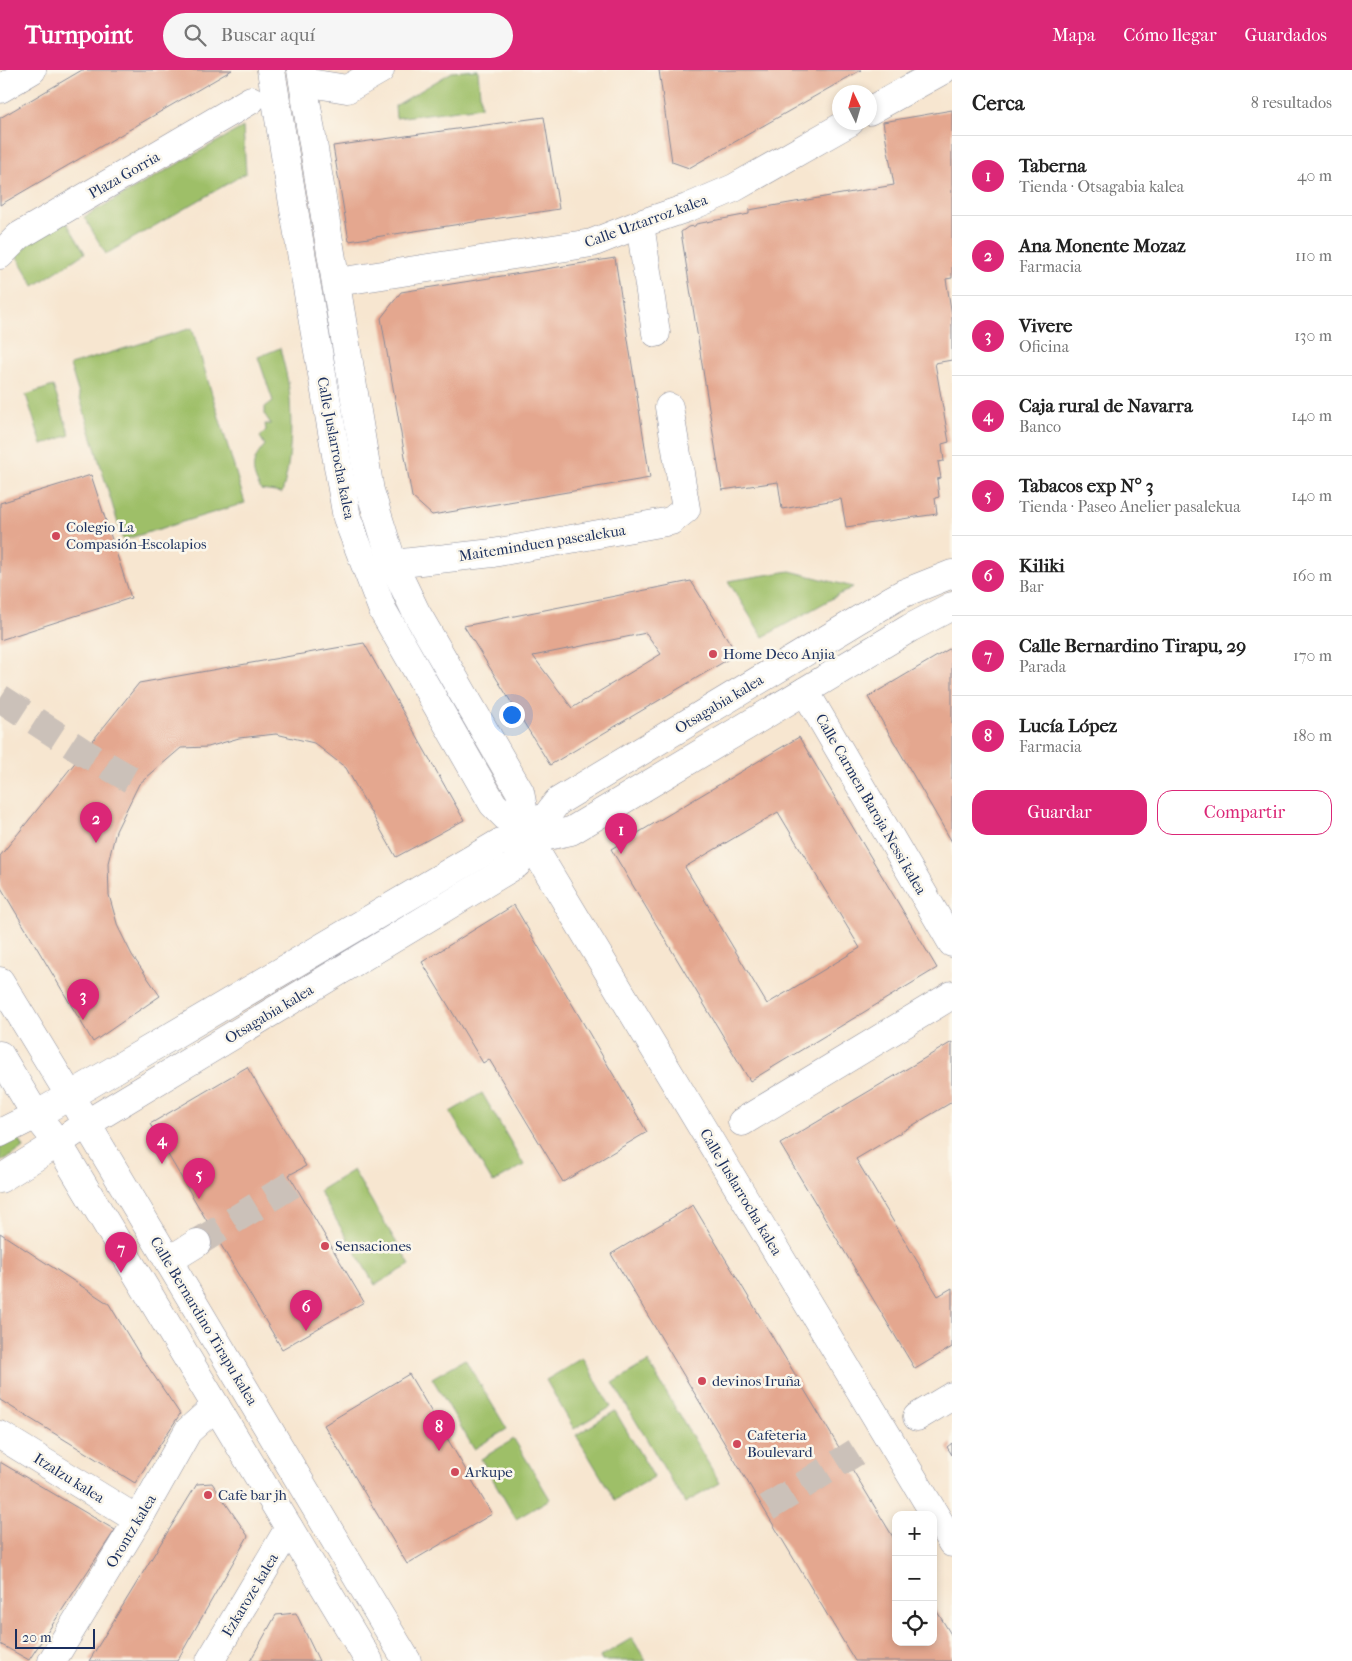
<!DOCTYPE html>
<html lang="es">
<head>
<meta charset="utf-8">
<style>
	:root { --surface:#fff; --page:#f6f6f6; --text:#222; --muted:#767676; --line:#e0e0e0; --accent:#db2777 }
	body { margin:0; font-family:"IM FELL French Canon",serif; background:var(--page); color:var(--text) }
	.controls { position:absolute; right:15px; bottom:15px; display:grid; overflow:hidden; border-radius:10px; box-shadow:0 2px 8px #0003 }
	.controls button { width:45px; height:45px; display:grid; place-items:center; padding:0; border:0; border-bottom:1px solid var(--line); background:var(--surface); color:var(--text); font:25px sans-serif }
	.compass { position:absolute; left:832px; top:15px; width:45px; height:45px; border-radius:50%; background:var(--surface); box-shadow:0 2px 8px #0003; rotate:355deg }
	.scale { position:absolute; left:15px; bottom:12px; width:80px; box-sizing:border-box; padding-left:5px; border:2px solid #1b2f5e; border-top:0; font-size:14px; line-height:18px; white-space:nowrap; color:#1b2f5e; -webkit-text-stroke:4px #fbf7ec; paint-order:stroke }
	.you { position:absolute; left:511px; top:644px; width:18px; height:18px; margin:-12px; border:4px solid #fff; border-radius:50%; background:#1a73e8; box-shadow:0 0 0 8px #1a73e833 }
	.badge { display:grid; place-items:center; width:32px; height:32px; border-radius:50%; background:var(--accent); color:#fff; font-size:16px; font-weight:700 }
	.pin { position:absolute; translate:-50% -41px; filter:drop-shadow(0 1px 2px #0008) }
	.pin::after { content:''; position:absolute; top:26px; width:18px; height:15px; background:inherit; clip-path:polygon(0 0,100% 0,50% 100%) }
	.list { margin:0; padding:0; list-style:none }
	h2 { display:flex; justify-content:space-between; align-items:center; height:65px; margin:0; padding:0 20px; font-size:21px }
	h2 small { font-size:16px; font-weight:400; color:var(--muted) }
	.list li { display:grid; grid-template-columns:32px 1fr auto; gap:15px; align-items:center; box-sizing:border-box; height:80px; padding:0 20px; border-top:1px solid var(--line) }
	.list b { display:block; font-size:19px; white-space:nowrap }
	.list p { margin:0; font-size:16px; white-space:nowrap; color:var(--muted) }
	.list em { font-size:16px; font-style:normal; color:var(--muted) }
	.actions { display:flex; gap:10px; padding:15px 20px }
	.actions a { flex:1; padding:11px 0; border:1px solid var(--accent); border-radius:15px; text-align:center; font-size:18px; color:var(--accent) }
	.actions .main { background:var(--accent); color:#fff }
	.icon { flex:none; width:28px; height:28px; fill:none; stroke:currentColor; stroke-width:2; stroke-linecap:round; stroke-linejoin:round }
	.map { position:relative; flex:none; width:952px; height:1591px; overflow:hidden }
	header { display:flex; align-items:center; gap:30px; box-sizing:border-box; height:70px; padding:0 25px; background:var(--accent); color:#fff }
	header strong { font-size:24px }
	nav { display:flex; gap:28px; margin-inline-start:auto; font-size:18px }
	.search { width:350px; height:45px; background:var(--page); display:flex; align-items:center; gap:12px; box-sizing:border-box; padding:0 18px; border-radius:28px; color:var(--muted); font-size:19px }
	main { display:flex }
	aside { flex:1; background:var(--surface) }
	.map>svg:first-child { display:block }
</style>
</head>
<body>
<header>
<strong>Turnpoint</strong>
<div class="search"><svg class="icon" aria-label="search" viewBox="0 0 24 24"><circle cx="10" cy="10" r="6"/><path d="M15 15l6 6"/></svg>Buscar aquí</div>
<nav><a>Mapa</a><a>Cómo llegar</a><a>Guardados</a></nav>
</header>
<main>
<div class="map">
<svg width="952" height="1591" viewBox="0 0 952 1591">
	<rect width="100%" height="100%" fill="#fbf7ec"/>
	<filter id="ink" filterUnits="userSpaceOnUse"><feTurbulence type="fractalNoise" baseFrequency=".02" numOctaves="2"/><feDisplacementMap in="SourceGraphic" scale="10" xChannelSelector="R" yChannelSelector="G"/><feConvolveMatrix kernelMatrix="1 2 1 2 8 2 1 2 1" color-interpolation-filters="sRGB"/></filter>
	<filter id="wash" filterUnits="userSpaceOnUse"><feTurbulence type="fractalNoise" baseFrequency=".0096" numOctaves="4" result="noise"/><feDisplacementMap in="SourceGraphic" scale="20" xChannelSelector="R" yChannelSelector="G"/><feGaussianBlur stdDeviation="1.12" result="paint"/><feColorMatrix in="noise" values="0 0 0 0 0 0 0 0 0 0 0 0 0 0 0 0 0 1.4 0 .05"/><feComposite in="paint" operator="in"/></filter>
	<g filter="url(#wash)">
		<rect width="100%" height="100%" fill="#f7e6d0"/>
		<!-- green -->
		<g fill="#9ebf68" stroke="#5c7763">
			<polygon points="478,0 481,37 396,48 395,36 452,2"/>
			<polygon points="243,57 246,103 106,184 84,147"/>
			<polygon points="64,148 85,183 34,216 13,180"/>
			<polygon points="192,258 245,433 123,470 70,295"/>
			<path d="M280 278C284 295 289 312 290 329 292 359 291 394 282 423L261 420C250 401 251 391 265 375L260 367 266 360 265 354H271L265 345V337L273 331 258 287Z"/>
			<polygon points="53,316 70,365 42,375 26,325"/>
			<polygon points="790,501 853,517 763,567 728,511"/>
			<polygon points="482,1023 524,1095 493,1113 450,1042"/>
			<polygon points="18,1067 24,1078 0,1092 0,1078"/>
			<polygon points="353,1100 410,1195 375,1215 319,1121"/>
			<polygon points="583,1288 611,1337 574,1359 546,1310"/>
			<polygon points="465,1289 507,1359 474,1379 432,1308"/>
			<polygon points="648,1292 720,1413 685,1433 613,1313"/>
			<polygon points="615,1341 654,1407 615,1430 576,1365"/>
			<polygon points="514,1369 550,1429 516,1449 481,1389"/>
			<polygon points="632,1568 646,1591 602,1591 600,1587"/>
		</g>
		<g id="blocks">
			<!-- building -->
			<g fill="#e4a78f" fill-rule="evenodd">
				<polygon points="82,0 232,0 0,135 0,48"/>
				<polygon points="659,0 861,0 689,98 672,92"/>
				<polygon points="952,40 952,208 946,209 952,245 952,290 935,293 949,372 942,374 944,391 938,392 941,408 937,409 939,427 935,428 937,444 846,457 841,429 782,439 778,412 722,420 681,162 688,157 695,156 696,154 749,144 749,140 894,115 883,52"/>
				<polygon points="544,47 559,139 349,171 333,76"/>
				<polygon points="615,188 650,408 432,445 412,427 381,248 401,222"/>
				<polygon points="91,405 131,528 0,570 0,433"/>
				<path d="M691 511 737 584 550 695 464 556ZM646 563 661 584 572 638 533 586Z"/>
				<polygon points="364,573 464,750 396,787 346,698 314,673 276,664 239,668 208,677 181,678 139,714 116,761 108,793 109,825 118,857 132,885 160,926 93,972 0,816 0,786 139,613"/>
				<polygon points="949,579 952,583 952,772 868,627"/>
				<path d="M799 667 937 898 750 1011 611 779ZM778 742 860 878 767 934 685 797Z"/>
				<polygon points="514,835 647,1062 563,1112 489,989 483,993 422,892"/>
				<polygon points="952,972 952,1032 856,1089 938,1226 952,1218 952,1277 915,1299 780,1074"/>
				<polygon points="247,997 306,1096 289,1105 364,1232 282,1279 150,1054"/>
				<polygon points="693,1135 896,1472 896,1572 933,1572 933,1535 952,1566 952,1591 855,1591 611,1184"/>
				<polygon points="0,1163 109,1234 140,1285 180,1344 135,1413 0,1330"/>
				<polygon points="409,1304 492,1444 407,1494 324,1355"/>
				<polygon points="952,1373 952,1385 947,1377"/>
				<polygon points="0,1392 115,1460 29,1590 0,1574"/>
				<polygon points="212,1413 248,1466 177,1591 89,1591 197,1414"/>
				<polygon points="296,1543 319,1591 250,1591 276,1545"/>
			</g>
		</g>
	</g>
	<g filter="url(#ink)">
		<use href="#blocks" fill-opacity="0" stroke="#898a97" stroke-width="1"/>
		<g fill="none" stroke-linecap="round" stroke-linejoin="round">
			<!-- minor-tunnel -->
			<g stroke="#cbc1b9" stroke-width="28" stroke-dasharray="28 14" stroke-linecap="butt">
				<polyline points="0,628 83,682 139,714"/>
				<polyline points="197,1173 299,1110"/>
				<polyline points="767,1438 856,1382"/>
			</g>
			<defs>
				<g id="minor">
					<polyline points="271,0 305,206 347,448 383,541 493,734 529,770 952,1473"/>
					<polyline points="301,0 370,421 393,494 416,542 520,722 529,770"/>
					<polyline points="316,14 347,19 380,0"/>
					<polyline points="0,19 32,0"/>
					<polyline points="869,41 943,0"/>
					<polyline points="640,154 656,263"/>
					<polyline points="0,185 19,166 251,30"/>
					<polyline points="337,212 592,173 640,154 687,138 734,118 850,52"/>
					<polyline points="393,494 493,483 671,451 686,439 669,337"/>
					<polyline points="805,621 952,873"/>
					<polyline points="0,911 70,1026 407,1591"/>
					<polyline points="0,985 36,1045 58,1073 369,1591"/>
					<polyline points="742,1052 952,925"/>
					<polyline points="0,1063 36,1045 87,1016 501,772 529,770 571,761 910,558 952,536"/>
					<polyline points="0,1109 58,1073 86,1054 517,794 529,770 557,732 893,529 904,523 952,504"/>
					<polyline points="168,1191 197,1173"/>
					<polyline points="917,1347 952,1326"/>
					<polyline points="0,1365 138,1450"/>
					<polyline points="52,1591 138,1450 188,1361 216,1336"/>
					<polyline points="210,1591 289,1458"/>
				</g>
			</defs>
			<!-- minor casing -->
			<use href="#minor" stroke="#898a97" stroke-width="29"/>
			<!-- minor -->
			<use href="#minor" stroke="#fff" stroke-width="28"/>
		</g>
	</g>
	<!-- markers -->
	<g fill="#d1495b" stroke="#fbf7ec" stroke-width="2">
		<circle cx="56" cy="466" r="5"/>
		<circle cx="713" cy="584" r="5"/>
		<circle cx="325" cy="1176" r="5"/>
		<circle cx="702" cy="1311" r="5"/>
		<circle cx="737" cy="1374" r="5"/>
		<circle cx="455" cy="1402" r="5"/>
		<circle cx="208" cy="1425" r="5"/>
	</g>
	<g text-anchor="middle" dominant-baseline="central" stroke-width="5" stroke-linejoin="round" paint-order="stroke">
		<!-- street labels -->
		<g font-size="15" fill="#1b2f5e" stroke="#fbf7ec">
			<text transform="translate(124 105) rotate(-30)">Plaza Gorria</text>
			<text transform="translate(646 151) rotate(-20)">Calle Uztarroz kalea</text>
			<text transform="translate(336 378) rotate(79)">Calle Juslarrocha kalea</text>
			<text transform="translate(542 473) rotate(-9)">Maiteminduen pasealekua</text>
			<text transform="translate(719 634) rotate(-31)">Otsagabia kalea</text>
			<text transform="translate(871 734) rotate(60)">Calle Carmen Baroja Nessi kalea</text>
			<text transform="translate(269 944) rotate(-31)">Otsagabia kalea</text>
			<text transform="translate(741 1122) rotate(59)">Calle Juslarrocha kalea</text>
			<text transform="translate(204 1251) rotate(59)">Calle Bernardino Tirapu kalea</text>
			<text transform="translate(69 1408) rotate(32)">Itzalzu kalea</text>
			<text transform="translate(131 1461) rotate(-59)">Orontz kalea</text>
			<text transform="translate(250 1525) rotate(-59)">Ezkaroze kalea</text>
		</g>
		<!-- poi labels -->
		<g font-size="15" fill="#1b2f5e" stroke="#fbf7ec" text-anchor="start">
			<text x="66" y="457">Colegio La<tspan x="66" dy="17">Compasión-Escolapios</tspan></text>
			<text x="723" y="584">Home Deco Anjia</text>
			<text x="335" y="1176">Sensaciones</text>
			<text x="712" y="1311">devinos Iruña</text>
			<text x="747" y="1365">Cafeteria<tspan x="747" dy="17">Boulevard</tspan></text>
			<text x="465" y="1402">Arkupe</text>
			<text x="218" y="1425">Cafe bar jh</text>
		</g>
	</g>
</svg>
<div class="controls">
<button>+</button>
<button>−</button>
<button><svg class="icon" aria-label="locate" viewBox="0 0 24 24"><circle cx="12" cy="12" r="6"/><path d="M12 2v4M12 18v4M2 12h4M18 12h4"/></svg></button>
</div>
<svg class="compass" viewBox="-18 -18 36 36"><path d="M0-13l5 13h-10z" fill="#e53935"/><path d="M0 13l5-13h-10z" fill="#767676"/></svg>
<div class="scale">20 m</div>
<div class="you"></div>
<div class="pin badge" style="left:621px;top:784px">1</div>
<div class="pin badge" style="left:96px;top:773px">2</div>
<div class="pin badge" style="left:83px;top:950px">3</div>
<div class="pin badge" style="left:162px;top:1094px">4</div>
<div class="pin badge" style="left:199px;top:1129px">5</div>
<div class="pin badge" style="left:306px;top:1261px">6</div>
<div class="pin badge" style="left:121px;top:1203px">7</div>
<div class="pin badge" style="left:439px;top:1381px">8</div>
</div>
<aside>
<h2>Cerca<small>8 resultados</small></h2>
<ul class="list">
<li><span class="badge">1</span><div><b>Taberna</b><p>Tienda · Otsagabia kalea</p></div><em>40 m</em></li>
<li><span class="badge">2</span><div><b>Ana Monente Mozaz</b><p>Farmacia</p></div><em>110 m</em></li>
<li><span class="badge">3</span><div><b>Vivere</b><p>Oficina</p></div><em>130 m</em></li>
<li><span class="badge">4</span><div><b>Caja rural de Navarra</b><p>Banco</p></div><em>140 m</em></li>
<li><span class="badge">5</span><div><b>Tabacos exp N° 3</b><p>Tienda · Paseo Anelier pasalekua</p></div><em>140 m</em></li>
<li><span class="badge">6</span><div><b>Kiliki</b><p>Bar</p></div><em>160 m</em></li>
<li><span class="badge">7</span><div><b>Calle Bernardino Tirapu, 29</b><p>Parada</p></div><em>170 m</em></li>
<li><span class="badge">8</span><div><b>Lucía López</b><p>Farmacia</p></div><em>180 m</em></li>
</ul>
<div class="actions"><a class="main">Guardar</a><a>Compartir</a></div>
</aside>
</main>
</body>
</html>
